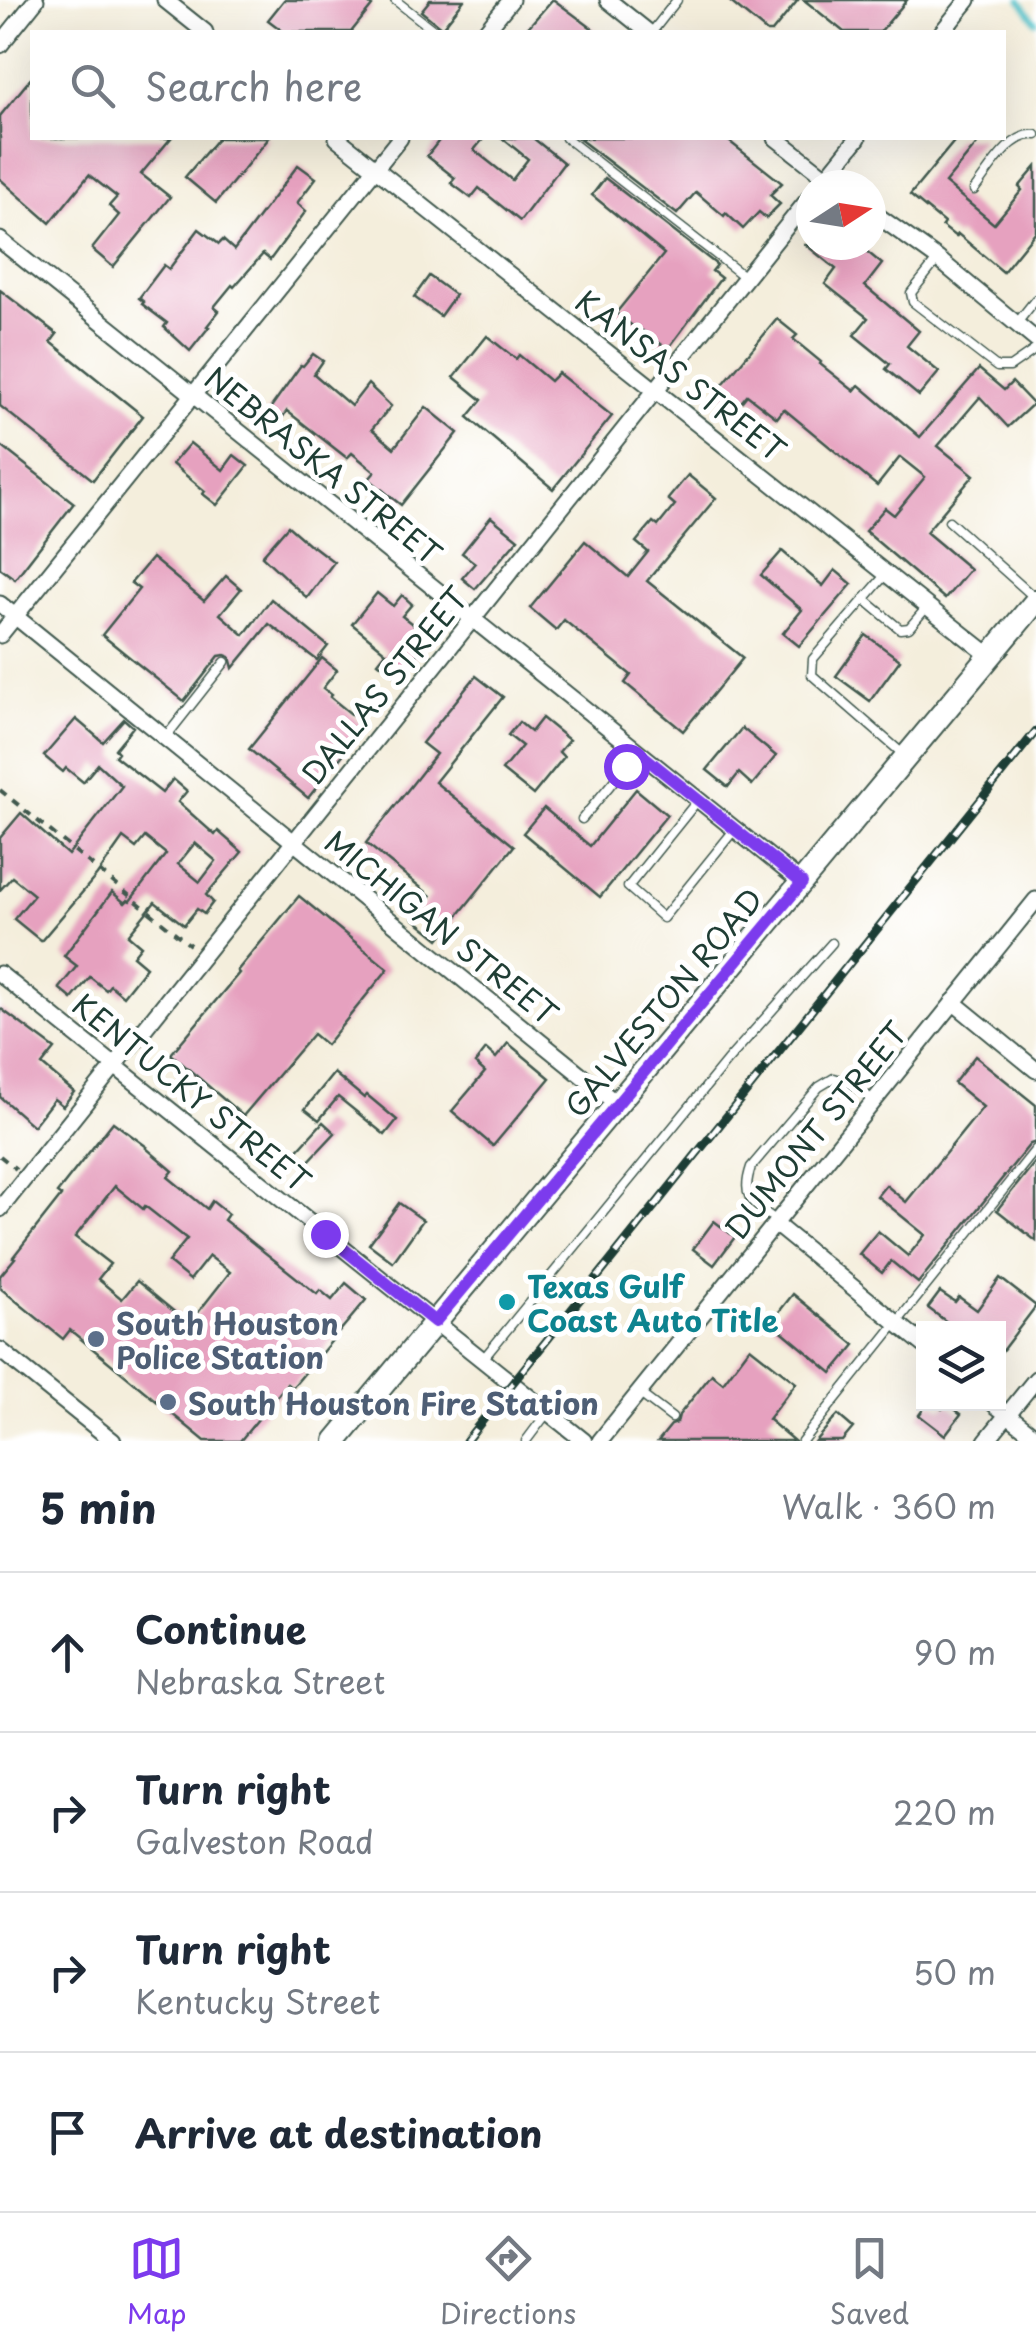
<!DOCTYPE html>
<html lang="en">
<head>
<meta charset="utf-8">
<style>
	:root { --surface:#fff; --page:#f6f6f7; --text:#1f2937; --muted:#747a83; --line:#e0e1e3; --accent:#7c3aed }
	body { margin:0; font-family:"Playpen Sans",sans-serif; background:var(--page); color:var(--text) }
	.controls { position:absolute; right:30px; bottom:30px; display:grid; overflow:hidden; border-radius:0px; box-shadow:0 10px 40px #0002 }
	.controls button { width:90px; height:90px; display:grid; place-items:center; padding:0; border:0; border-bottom:2px solid var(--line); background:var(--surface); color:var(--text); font:50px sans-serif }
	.compass { position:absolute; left:796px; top:170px; width:90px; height:90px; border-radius:50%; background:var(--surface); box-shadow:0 10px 40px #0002; rotate:78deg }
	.stop { position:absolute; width:30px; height:30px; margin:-22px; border:8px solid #7c3aed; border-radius:50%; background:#fff }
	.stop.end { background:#7c3aed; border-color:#fff; box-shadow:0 2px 10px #0008 }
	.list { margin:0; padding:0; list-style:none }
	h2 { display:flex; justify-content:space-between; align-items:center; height:130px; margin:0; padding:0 40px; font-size:42px }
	h2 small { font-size:32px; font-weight:400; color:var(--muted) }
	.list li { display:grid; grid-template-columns:65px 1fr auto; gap:30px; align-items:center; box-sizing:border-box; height:160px; padding:0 40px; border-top:2px solid var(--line) }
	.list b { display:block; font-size:38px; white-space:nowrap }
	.list p { margin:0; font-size:32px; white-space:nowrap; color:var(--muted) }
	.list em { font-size:32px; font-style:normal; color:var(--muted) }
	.icon { flex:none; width:55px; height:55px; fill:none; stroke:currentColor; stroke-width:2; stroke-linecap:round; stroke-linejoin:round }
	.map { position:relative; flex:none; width:1036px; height:1441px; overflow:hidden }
	.search { position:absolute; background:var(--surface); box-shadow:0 10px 40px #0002; left:30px; right:30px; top:30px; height:110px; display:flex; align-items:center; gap:25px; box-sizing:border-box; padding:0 35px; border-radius:0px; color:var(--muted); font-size:38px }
	.sheet { height:770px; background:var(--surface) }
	nav { display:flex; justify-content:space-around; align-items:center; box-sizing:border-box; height:140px; border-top:2px solid var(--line); background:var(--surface); font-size:28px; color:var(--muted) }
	nav a { display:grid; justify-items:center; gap:5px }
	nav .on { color:var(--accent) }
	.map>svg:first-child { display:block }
</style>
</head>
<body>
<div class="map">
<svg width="1036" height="1441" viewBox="0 0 1036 1441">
	<rect width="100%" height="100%" fill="#fff"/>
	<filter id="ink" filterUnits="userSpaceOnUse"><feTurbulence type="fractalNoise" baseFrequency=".01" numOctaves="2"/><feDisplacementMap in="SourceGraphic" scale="20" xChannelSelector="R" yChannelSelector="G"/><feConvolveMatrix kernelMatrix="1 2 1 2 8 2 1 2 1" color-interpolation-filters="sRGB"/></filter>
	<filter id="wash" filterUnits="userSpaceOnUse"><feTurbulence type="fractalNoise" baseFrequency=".0048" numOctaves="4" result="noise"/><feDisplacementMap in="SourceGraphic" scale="40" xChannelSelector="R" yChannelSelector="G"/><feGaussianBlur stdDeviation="2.25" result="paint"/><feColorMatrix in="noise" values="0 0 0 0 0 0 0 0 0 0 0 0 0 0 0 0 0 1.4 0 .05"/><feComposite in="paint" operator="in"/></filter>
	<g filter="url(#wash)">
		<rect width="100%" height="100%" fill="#f4eedc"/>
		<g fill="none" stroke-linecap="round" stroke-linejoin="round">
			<!-- stream -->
			<polyline stroke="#54c2ca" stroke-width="5" points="1020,0 1036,22"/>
		</g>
		<g id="blocks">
			<!-- building -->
			<g fill="#e6a1bf" fill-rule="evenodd">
				<polygon points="284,0 364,0 372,6 351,32 284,32 268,20"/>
				<polygon points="430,0 464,0 442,28 421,11"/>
				<polygon points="552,0 554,0 597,32 524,32"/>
				<polygon points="728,0 798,0 772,32 767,32"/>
				<polygon points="804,0 907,0 880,32 844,32"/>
				<polygon points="32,77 32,138 171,138 141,174 170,197 113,267 92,249 119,215 109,206 117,197 89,175 50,223 0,179 0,116"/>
				<polygon points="218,138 269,138 216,203 185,177"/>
				<polygon points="441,138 484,138 474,150 512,180 528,159 502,138 533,138 564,163 520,221 479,188 471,198 451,183 455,178 427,156"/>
				<polygon points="578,138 725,138 782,183 770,195 780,204 766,218 759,212 743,229 726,213 724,216 696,192 677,214"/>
				<polygon points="957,138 982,138 945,183 994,224 1022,190 1019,187 1036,167 1036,231 1003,272 958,234 956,237 942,226 944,223 910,195"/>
				<polygon points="298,165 316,178 297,203 306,211 270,260 263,254 234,287 232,285 214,307 219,311 207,326 209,327 190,351 164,327 167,323 142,304 144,302 139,298 164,265 169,269 199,229 219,244 223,240 234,250"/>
				<polygon points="605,178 717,265 712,271 721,278 668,349 636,326 635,328 616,313 664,254 592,195"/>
				<polygon points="806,245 859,245 882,264 865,286 919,331 907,346 939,372 919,396 886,369 890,364 854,335 868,318 825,284 836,269"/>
				<polygon points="429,276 455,295 440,316 414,297"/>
				<polygon points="0,290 57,334 51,342 143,416 93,480 0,406"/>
				<polygon points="777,319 797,335 793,339 821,362 820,364 854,391 859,385 920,437 979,369 1004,390 1012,382 1033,404 1008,427 980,397 938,446 974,475 926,532 970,569 945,599 865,531 885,508 894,515 925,477 900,457 877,486 784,409 777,418 747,395 738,406 719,389"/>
				<polygon points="487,336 516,359 519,355 550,381 558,373 612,416 553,489 468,417 482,400 454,377"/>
				<polygon points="313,354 323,361 314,374 351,406 368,384 391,406 372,429 394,448 426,407 458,433 401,505 369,479 375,472 352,453 347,458 287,411 276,426 264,417 301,365 303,366"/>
				<polygon points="190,443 223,470 234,455 248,466 217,505 203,494 205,491 172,464"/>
				<polygon points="0,445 74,503 15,579 0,568"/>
				<polygon points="688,475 716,498 647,581 743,658 683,731 625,683 631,675 564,620 556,630 530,608 585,541 628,577 648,552 636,542 653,522 658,526 675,505 668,499"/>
				<polygon points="491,517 518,539 475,589 462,578 475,563 462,553"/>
				<polygon points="288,526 312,547 313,546 334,562 307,598 262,556"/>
				<polygon points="782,551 823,586 835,570 852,584 799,646 783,633 802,610 761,575"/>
				<polygon points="152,558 204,601 226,576 241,589 220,614 244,635 271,599 328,646 317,660 269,624 233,668 230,657 225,655 219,656 184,701 102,635 139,589 131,583"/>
				<polygon points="377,593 393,606 402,595 412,604 402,616 430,638 398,678 378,662 386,652 352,624"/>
				<polygon points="866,635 900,660 870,701 836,676"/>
				<polygon points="322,658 337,670 323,688 332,695 330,697 366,726 308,798 249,749"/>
				<polygon points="476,676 503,697 435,782 514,846 439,939 413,918 431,896 366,843 436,754 422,743"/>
				<polygon points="542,718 569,740 559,752 564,757 533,795 502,770 522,746 508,735 519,722 531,732"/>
				<path d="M76 719 103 742 124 719 133 727 115 749 118 752 115 756 162 793 173 779 187 791 178 802 215 835 218 831 242 852 206 895 213 902 204 914 197 909 184 925 155 902 128 935 141 946 133 956 146 967 123 996 110 985 106 990 90 977 72 999 59 988 77 966 64 956 112 892 125 903 128 900 130 901 166 854 145 837 136 848 123 838 97 875 41 941 14 919 34 895 12 877 0 890V838L21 813 68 855 122 786 98 764 83 782 66 768 63 772 44 756ZM195 843 216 861 200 882 178 864Z"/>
				<polygon points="742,728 776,756 752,785 739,773 728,787 707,770"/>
				<polygon points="636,789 667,815 600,897 523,833 544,808 590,846"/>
				<polygon points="299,896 388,969 326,1045 313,1034 243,1116 171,1054 239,973 237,971"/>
				<polygon points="0,1008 55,1049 42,1065 74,1092 63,1106 54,1099 33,1126 0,1097"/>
				<polygon points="508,1043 550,1078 493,1146 452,1111 485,1072 475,1063 486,1049 496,1058"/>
				<polygon points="975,1056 1036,1105 1036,1142 1030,1144 918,1283 891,1261 882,1273 859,1254 878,1231 908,1256 925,1235 877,1196 886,1185 906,1202 983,1107 954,1083"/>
				<polygon points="334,1073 364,1098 367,1095 397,1120 385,1135 338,1097 319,1120 305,1109"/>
				<path d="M113 1122 147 1147 146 1148 173 1171 168 1177 207 1209 212 1201 228 1214 224 1220 317 1294 320 1290 332 1300 346 1283 366 1300 292 1388 287 1384 240 1441H205L70 1330 63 1339 0 1288V1276L15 1258 13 1257 61 1196 57 1193ZM115 1186 143 1209 145 1206 187 1239 168 1262 190 1280 209 1256 230 1272 189 1324 137 1281 122 1299 98 1279 110 1264 75 1237Z"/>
				<polygon points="323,1122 335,1133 305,1165 294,1154"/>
				<polygon points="1036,1161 1036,1241 997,1210"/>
				<polygon points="399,1203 423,1220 393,1262 369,1244"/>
				<polygon points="714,1221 735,1237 714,1265 693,1249"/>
				<polygon points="1000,1278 1036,1306 998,1356 998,1328 955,1328 928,1308 940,1292 955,1302 959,1297 977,1310"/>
				<polygon points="793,1294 855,1345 832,1373 771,1322"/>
				<polygon points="750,1347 796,1383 768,1419 794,1441 658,1441 671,1425 677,1423 679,1415 712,1374 723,1383"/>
				<polygon points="927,1404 935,1404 942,1409 948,1404 961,1414 945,1435 919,1415"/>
				<polygon points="838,1415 853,1428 842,1441 815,1441"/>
			</g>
		</g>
	</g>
	<g filter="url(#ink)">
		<use href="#blocks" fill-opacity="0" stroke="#3f584d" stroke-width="2.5"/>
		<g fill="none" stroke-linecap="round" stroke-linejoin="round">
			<defs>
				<g id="service">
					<polyline points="395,0 436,32"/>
					<polyline points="652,32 677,0"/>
					<polyline points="566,138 746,278"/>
					<path d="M974 190C989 171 1010 132 1036 135"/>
					<polyline points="938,259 911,293 913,302 997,367 1010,367 1036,349"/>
					<polyline points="1017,323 1036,299"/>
					<polyline points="949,521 1035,598"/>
					<polyline points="886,574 813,659 812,675 904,755"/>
					<polyline points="864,599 900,629 909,628 927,607"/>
					<polyline points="165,738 225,662"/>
					<polyline points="698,800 628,887 663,918 735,829"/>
					<polyline points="582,819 626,766 642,755"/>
					<path d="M777 1221C753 1203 740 1199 751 1167L819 1087 834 1078 854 1085 874 1101"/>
					<polyline points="483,1359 727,1061 832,943"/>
					<polyline points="639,1393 672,1418"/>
					<polyline points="526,1441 547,1413"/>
					<polyline points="802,1441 1036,1149"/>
				</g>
				<g id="minor">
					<polyline points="165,0 205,32"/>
					<polyline points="608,0 648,32"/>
					<polyline points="485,32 511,0"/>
					<polyline points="942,32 968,0"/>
					<polyline points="0,45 36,0"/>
					<polyline points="337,138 990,656"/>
					<polyline points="776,138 836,185"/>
					<polyline points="820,185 858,138"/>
					<polyline points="871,211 938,259 1036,340"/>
					<polyline points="0,240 802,883"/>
					<polyline points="0,604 617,1104"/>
					<polyline points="0,635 400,138"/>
					<polyline points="0,974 584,1441"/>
					<polyline points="953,1002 1036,1070"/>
					<polyline points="0,1209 811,196"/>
					<polyline points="775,1224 924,1345"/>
					<polyline points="0,1350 113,1441"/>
					<polyline points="994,1404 1036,1437"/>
					<polyline points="600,1441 1036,900"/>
					<polyline points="986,1441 1036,1379"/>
				</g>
				<polyline id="primary" points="336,1441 1036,601"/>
			</defs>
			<!-- service casing -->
			<use href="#service" stroke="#3f584d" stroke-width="11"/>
			<!-- minor casing -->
			<use href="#minor" stroke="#3f584d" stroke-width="19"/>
			<!-- primary casing -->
			<use href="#primary" stroke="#3f584d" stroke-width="26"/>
			<!-- path -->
			<g stroke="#3f584d" stroke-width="4" stroke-dasharray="8 8" stroke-linecap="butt">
				<polyline points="0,790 190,945"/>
				<polyline points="0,1156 16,1169"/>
			</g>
			<!-- service -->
			<use href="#service" stroke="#fff" stroke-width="8"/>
			<!-- minor -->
			<use href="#minor" stroke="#fff" stroke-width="15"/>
			<!-- primary -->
			<use href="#primary" stroke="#fff" stroke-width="22"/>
			<defs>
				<polyline id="rail" points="466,1441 1036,731"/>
			</defs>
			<!-- rail casing -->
			<use href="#rail" stroke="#1f3d34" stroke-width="9"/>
			<!-- rail -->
			<use href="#rail" stroke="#fff" stroke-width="5" stroke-dasharray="15" stroke-linecap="butt"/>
		</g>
	</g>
	<g fill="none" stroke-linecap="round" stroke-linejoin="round" filter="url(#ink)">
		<!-- route -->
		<polyline stroke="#7c3aed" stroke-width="12" points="325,1234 435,1322 802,883 642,755 626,766"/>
	</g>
	<!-- markers -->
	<circle fill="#0f9aa8" stroke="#fff" stroke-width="4" cx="507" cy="1302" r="10"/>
	<g fill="#5c6f8a" stroke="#fff" stroke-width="4">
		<circle cx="96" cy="1339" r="10"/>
		<circle cx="168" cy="1402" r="10"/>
	</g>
	<g text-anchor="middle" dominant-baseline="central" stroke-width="10" stroke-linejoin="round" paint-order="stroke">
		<!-- street labels -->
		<g font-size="30" fill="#1f3d34" stroke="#fff">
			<text transform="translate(681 375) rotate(38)">KANSAS STREET</text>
			<text transform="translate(324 465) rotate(39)">NEBRASKA STREET</text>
			<text transform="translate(384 685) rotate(-51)">DALLAS STREET</text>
			<text transform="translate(442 927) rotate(39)">MICHIGAN STREET</text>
			<text transform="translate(663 1002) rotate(-50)">GALVESTON ROAD</text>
			<text transform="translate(192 1092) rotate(39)">KENTUCKY STREET</text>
			<text transform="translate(815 1130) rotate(-51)">DUMONT STREET</text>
		</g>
		<!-- culture labels -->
		<g font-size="30" font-weight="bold" fill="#0d838f" stroke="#fff" text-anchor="start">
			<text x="527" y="1285">Texas Gulf<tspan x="527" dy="34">Coast Auto Title</tspan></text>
		</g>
		<!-- service labels -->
		<g font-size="30" font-weight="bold" fill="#4e5e75" stroke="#fff" text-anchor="start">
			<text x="116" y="1322">South Houston<tspan x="116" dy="34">Police Station</tspan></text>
			<text x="188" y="1402">South Houston Fire Station</text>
		</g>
	</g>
</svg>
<div class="controls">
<button><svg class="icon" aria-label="layers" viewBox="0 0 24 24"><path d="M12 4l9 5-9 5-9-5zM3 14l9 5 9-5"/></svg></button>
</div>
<svg class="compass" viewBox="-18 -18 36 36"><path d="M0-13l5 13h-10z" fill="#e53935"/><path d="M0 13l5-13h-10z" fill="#747a83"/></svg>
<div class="stop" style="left:626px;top:766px"></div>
<div class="stop end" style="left:325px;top:1234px"></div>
<div class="search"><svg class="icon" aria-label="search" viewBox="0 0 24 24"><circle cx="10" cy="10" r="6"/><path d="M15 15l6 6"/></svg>Search here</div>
</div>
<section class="sheet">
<h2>5 min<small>Walk · 360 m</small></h2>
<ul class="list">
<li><svg class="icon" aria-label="ahead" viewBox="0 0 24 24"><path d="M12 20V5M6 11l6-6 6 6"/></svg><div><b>Continue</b><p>Nebraska Street</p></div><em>90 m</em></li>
<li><svg class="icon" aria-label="right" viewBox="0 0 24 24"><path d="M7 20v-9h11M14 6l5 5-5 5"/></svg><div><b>Turn right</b><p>Galveston Road</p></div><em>220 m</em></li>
<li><svg class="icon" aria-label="right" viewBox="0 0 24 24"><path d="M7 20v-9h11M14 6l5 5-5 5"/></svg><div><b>Turn right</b><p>Kentucky Street</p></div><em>50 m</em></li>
<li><svg class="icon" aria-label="arrive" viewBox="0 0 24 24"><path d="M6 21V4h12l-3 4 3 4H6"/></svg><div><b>Arrive at destination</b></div></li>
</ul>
</section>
<nav>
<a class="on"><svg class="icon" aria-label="map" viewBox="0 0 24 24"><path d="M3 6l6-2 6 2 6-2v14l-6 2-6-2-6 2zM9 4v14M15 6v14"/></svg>Map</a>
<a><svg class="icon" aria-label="directions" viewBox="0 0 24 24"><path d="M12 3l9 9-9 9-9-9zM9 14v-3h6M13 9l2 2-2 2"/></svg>Directions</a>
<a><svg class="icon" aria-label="saved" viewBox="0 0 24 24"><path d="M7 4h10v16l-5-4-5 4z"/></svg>Saved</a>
</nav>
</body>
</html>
